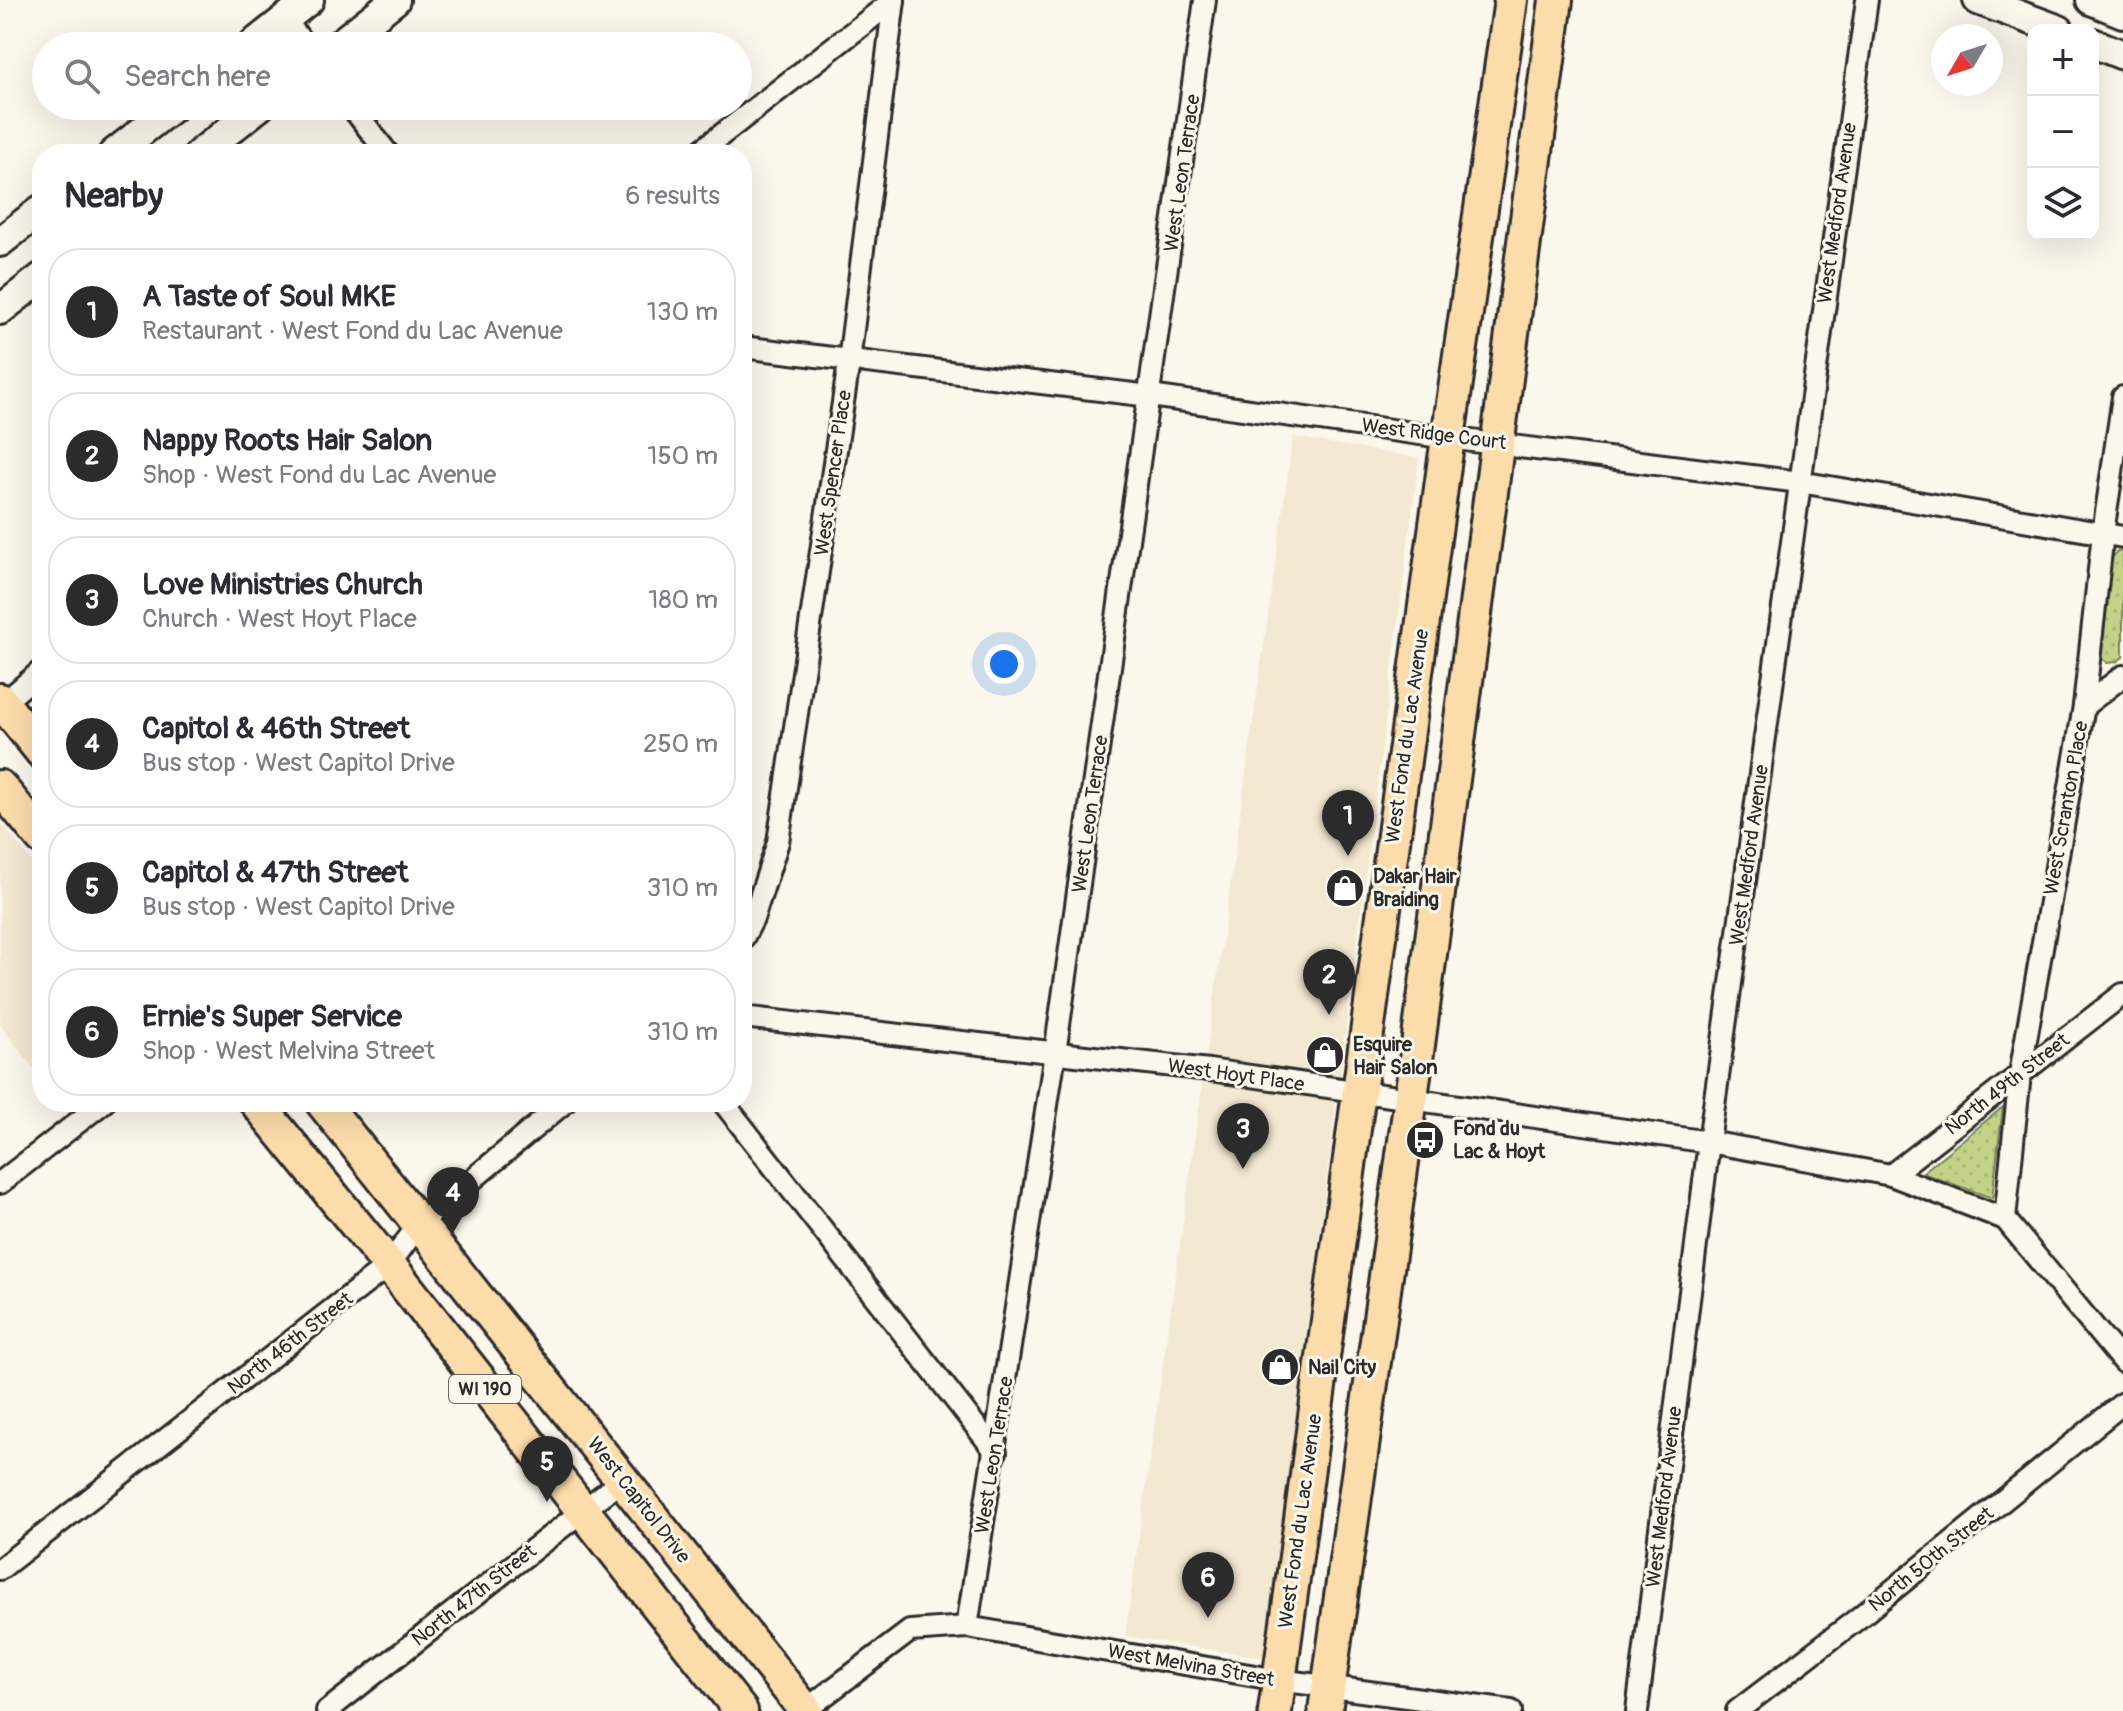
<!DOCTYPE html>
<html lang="en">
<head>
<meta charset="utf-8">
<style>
	:root { --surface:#fff; --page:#f7f7f7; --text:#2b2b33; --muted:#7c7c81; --line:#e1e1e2; --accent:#2b2b2b }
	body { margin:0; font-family:Pangolin,sans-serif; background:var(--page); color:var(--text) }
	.controls { position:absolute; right:24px; top:24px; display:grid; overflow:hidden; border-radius:16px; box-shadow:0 8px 32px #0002 }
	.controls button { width:72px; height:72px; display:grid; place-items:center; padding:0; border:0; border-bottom:2px solid var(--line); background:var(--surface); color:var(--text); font:40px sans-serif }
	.compass { position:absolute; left:1931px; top:24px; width:72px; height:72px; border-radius:50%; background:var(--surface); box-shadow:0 8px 32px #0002; rotate:231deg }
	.you { position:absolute; left:1004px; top:664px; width:28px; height:28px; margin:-20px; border:6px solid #fff; border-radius:50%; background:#1a73e8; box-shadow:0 0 0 12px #1a73e833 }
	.badge { display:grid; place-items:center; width:52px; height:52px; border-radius:50%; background:var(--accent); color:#fff; font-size:26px; font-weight:700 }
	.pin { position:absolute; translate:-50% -66px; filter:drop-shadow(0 2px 4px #0008) }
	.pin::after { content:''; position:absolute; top:42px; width:28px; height:24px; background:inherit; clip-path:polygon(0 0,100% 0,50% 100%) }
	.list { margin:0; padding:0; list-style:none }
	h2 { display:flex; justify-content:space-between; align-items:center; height:104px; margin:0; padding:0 32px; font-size:34px }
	h2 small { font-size:26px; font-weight:400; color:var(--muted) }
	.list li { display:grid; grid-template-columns:52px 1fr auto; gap:24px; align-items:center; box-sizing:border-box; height:128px; margin:0 16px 16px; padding:0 16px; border:2px solid var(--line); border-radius:32px }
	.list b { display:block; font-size:30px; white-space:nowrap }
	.list p { margin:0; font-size:26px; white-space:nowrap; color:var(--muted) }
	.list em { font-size:26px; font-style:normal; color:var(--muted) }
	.icon { flex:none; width:44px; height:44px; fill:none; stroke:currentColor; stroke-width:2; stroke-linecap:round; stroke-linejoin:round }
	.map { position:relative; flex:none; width:2123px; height:1711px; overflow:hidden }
	.search { position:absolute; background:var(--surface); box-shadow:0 8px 32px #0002; left:32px; top:32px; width:720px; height:88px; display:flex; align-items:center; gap:20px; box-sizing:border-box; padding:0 28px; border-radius:44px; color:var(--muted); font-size:30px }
	.panel { position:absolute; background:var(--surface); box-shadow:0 8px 32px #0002; left:32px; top:144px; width:720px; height:968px; border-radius:32px }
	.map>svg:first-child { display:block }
</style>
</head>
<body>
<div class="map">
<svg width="2123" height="1711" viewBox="0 0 2123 1711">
	<defs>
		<pattern id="grass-dots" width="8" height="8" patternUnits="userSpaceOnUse" patternTransform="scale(2)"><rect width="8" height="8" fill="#c2d287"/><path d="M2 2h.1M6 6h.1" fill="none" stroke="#a7b475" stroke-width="1.8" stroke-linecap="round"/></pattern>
	</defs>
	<rect width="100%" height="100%" fill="#fbf7ec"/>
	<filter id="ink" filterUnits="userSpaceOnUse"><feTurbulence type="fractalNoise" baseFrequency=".0125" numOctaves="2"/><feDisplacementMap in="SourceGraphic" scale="16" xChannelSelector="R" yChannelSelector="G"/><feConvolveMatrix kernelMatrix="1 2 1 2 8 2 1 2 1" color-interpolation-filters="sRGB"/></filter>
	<g filter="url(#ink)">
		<!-- built -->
		<g fill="#f3e8d2">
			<polygon points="1293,437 1419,458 1265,1658 1125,1636"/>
			<polygon points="0,821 42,875 42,1066 36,1071 0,1025"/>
		</g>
		<!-- grass -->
		<g fill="url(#grass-dots)" stroke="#767e59" stroke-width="2">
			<polygon points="2123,550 2123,657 2116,662 2107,663 2100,657 2109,563 2117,551"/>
			<polygon points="2003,1107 1992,1198 1922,1173"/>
		</g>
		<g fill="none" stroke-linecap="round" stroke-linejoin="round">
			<defs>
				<g id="street">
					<polyline points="285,19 305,46"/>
					<polyline points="351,106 388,154"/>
					<polyline points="697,154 894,0"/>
					<polyline points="742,347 1150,396 1448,438 1800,482 2123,537"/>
					<polyline points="0,706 42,670"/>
					<polyline points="2084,706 2123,676"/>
					<polyline points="742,940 753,919 778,842 849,362 894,0"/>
					<polyline points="742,1017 1209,1070 1709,1142 1891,1175 2005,1219 2123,1362"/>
					<polyline points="723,1102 996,1452"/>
					<polyline points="1891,1175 2123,994"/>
					<polyline points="0,1183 104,1102"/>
					<polyline points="2005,1219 2020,1074 2084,706 2103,533 2123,397"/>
					<polyline points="0,1569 389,1265 419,1224 565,1102"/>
					<polyline points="967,1627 1055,1053 1205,0"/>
					<polyline points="327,1711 622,1480"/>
					<polyline points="804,1711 910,1631 967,1627 1279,1680 1511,1711"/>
					<polyline points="1637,1711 1709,1142 1867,0"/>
					<polyline points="1737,1711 1856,1620 2123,1403"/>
				</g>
				<g id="secondary">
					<polyline points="1978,0 2059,30"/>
					<polyline points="2091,0 2123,13"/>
					<polyline points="2093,43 2123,55"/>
					<polyline points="251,46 309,0"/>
					<polyline points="337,46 395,0"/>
					<polyline points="113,154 174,106"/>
					<polyline points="199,154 260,106"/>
					<polyline points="0,242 42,209"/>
					<polyline points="0,310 42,277"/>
				</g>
				<g id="primary">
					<polyline points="0,700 42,752"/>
					<polyline points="0,787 42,838"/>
					<polyline points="256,1102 389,1265 741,1711"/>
					<polyline points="322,1102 806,1711"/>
					<polyline points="1275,1711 1444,466 1511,0"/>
					<polyline points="1325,1711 1411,1098 1556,0"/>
				</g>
			</defs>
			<!-- street casing -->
			<use href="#street" stroke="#2b2b2b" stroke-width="26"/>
			<!-- secondary casing -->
			<use href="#secondary" stroke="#2b2b2b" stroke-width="34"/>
			<!-- primary casing -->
			<use href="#primary" stroke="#2b2b2b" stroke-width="38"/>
			<!-- street -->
			<use href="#street" stroke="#fbf7ec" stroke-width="20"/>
			<!-- secondary -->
			<use href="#secondary" stroke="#fbf7ec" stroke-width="28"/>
			<!-- primary -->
			<use href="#primary" stroke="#fddcac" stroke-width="32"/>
		</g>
	</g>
	<!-- icons -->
	<defs>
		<symbol id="shop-disc" viewBox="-11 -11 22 22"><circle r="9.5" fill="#2b2b2b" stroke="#fbf7ec"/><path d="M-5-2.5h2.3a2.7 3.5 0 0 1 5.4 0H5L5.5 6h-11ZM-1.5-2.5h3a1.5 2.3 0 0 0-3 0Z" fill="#fff"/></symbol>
		<symbol id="bus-disc" viewBox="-11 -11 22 22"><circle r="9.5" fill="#2b2b2b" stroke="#fbf7ec"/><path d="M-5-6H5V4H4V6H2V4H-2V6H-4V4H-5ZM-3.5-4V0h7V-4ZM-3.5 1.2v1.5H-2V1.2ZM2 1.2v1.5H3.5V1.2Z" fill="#fff"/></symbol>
	</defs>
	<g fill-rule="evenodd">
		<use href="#shop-disc" x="1323" y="866" width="44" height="44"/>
		<use href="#shop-disc" x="1303" y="1033" width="44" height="44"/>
		<use href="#bus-disc" x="1403" y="1118" width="44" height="44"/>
		<use href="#shop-disc" x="1258" y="1345" width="44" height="44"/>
	</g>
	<g text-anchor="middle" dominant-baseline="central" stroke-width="6" stroke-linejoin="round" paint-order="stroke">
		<!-- shield labels -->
		<rect fill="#fbf7ec" stroke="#696865" stroke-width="2" x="449" y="1375" width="72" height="28" rx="6"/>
		<g font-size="18" font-weight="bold" fill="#2b2b2b">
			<text x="485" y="1389">WI 190</text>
		</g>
		<!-- street labels -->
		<g font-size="20" fill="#2b2b2b" stroke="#fbf7ec">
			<text transform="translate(1182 173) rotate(-82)">West Leon Terrace</text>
			<text transform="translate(1837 213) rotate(-82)">West Medford Avenue</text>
			<text transform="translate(1434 434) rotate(7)">West Ridge Court</text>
			<text transform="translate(833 473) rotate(-82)">West Spencer Place</text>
			<text transform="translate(1407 736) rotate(-82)">West Fond du Lac Avenue</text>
			<text transform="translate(2066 808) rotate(-80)">West Scranton Place</text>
			<text transform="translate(1090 814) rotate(-82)">West Leon Terrace</text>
			<text transform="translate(1749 855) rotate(-82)">West Medford Avenue</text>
			<text transform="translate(1236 1075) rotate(8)">West Hoyt Place</text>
			<text transform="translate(2007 1084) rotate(-38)">North 49th Street</text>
			<text transform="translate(290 1343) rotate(-38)">North 46th Street</text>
			<text transform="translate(994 1455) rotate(-81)">West Leon Terrace</text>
			<text transform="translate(1664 1497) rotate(-83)">West Medford Avenue</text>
			<text transform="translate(639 1500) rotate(52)">West Capitol Drive</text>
			<text transform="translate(1300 1521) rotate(-82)">West Fond du Lac Avenue</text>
			<text transform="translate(1931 1559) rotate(-39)">North 50th Street</text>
			<text transform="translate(474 1595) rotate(-38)">North 47th Street</text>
			<text transform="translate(1191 1665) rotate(10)">West Melvina Street</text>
		</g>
		<!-- poi labels -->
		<g font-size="20" font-weight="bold" fill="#2b2b2b" stroke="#fbf7ec" text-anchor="start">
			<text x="1373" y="876">Dakar Hair<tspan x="1373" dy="23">Braiding</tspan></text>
			<text x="1353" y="1044">Esquire<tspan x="1353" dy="23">Hair Salon</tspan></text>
			<text x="1453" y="1128">Fond du<tspan x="1453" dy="23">Lac &amp; Hoyt</tspan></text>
			<text x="1308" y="1367">Nail City</text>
		</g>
	</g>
</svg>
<div class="controls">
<button>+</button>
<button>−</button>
<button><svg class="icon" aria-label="layers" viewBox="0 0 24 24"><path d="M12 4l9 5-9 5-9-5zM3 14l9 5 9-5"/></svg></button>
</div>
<svg class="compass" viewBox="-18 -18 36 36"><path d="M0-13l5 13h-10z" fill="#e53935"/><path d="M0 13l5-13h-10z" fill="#7c7c81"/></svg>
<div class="you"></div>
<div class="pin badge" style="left:1348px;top:856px">1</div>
<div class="pin badge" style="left:1329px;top:1015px">2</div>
<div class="pin badge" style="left:1243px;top:1169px">3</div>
<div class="pin badge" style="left:453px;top:1233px">4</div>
<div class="pin badge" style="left:547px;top:1502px">5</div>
<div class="pin badge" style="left:1208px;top:1618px">6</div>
<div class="search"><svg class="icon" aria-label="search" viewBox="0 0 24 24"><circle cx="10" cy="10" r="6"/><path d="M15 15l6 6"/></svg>Search here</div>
<section class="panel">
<h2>Nearby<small>6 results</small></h2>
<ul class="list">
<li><span class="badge">1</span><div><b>A Taste of Soul MKE</b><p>Restaurant · West Fond du Lac Avenue</p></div><em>130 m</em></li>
<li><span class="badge">2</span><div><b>Nappy Roots Hair Salon</b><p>Shop · West Fond du Lac Avenue</p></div><em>150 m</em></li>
<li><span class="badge">3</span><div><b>Love Ministries Church</b><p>Church · West Hoyt Place</p></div><em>180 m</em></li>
<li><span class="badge">4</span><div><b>Capitol &amp; 46th Street</b><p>Bus stop · West Capitol Drive</p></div><em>250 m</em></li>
<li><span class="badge">5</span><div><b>Capitol &amp; 47th Street</b><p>Bus stop · West Capitol Drive</p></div><em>310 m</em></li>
<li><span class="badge">6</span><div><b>Ernie's Super Service</b><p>Shop · West Melvina Street</p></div><em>310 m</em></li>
</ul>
</section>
</div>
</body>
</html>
